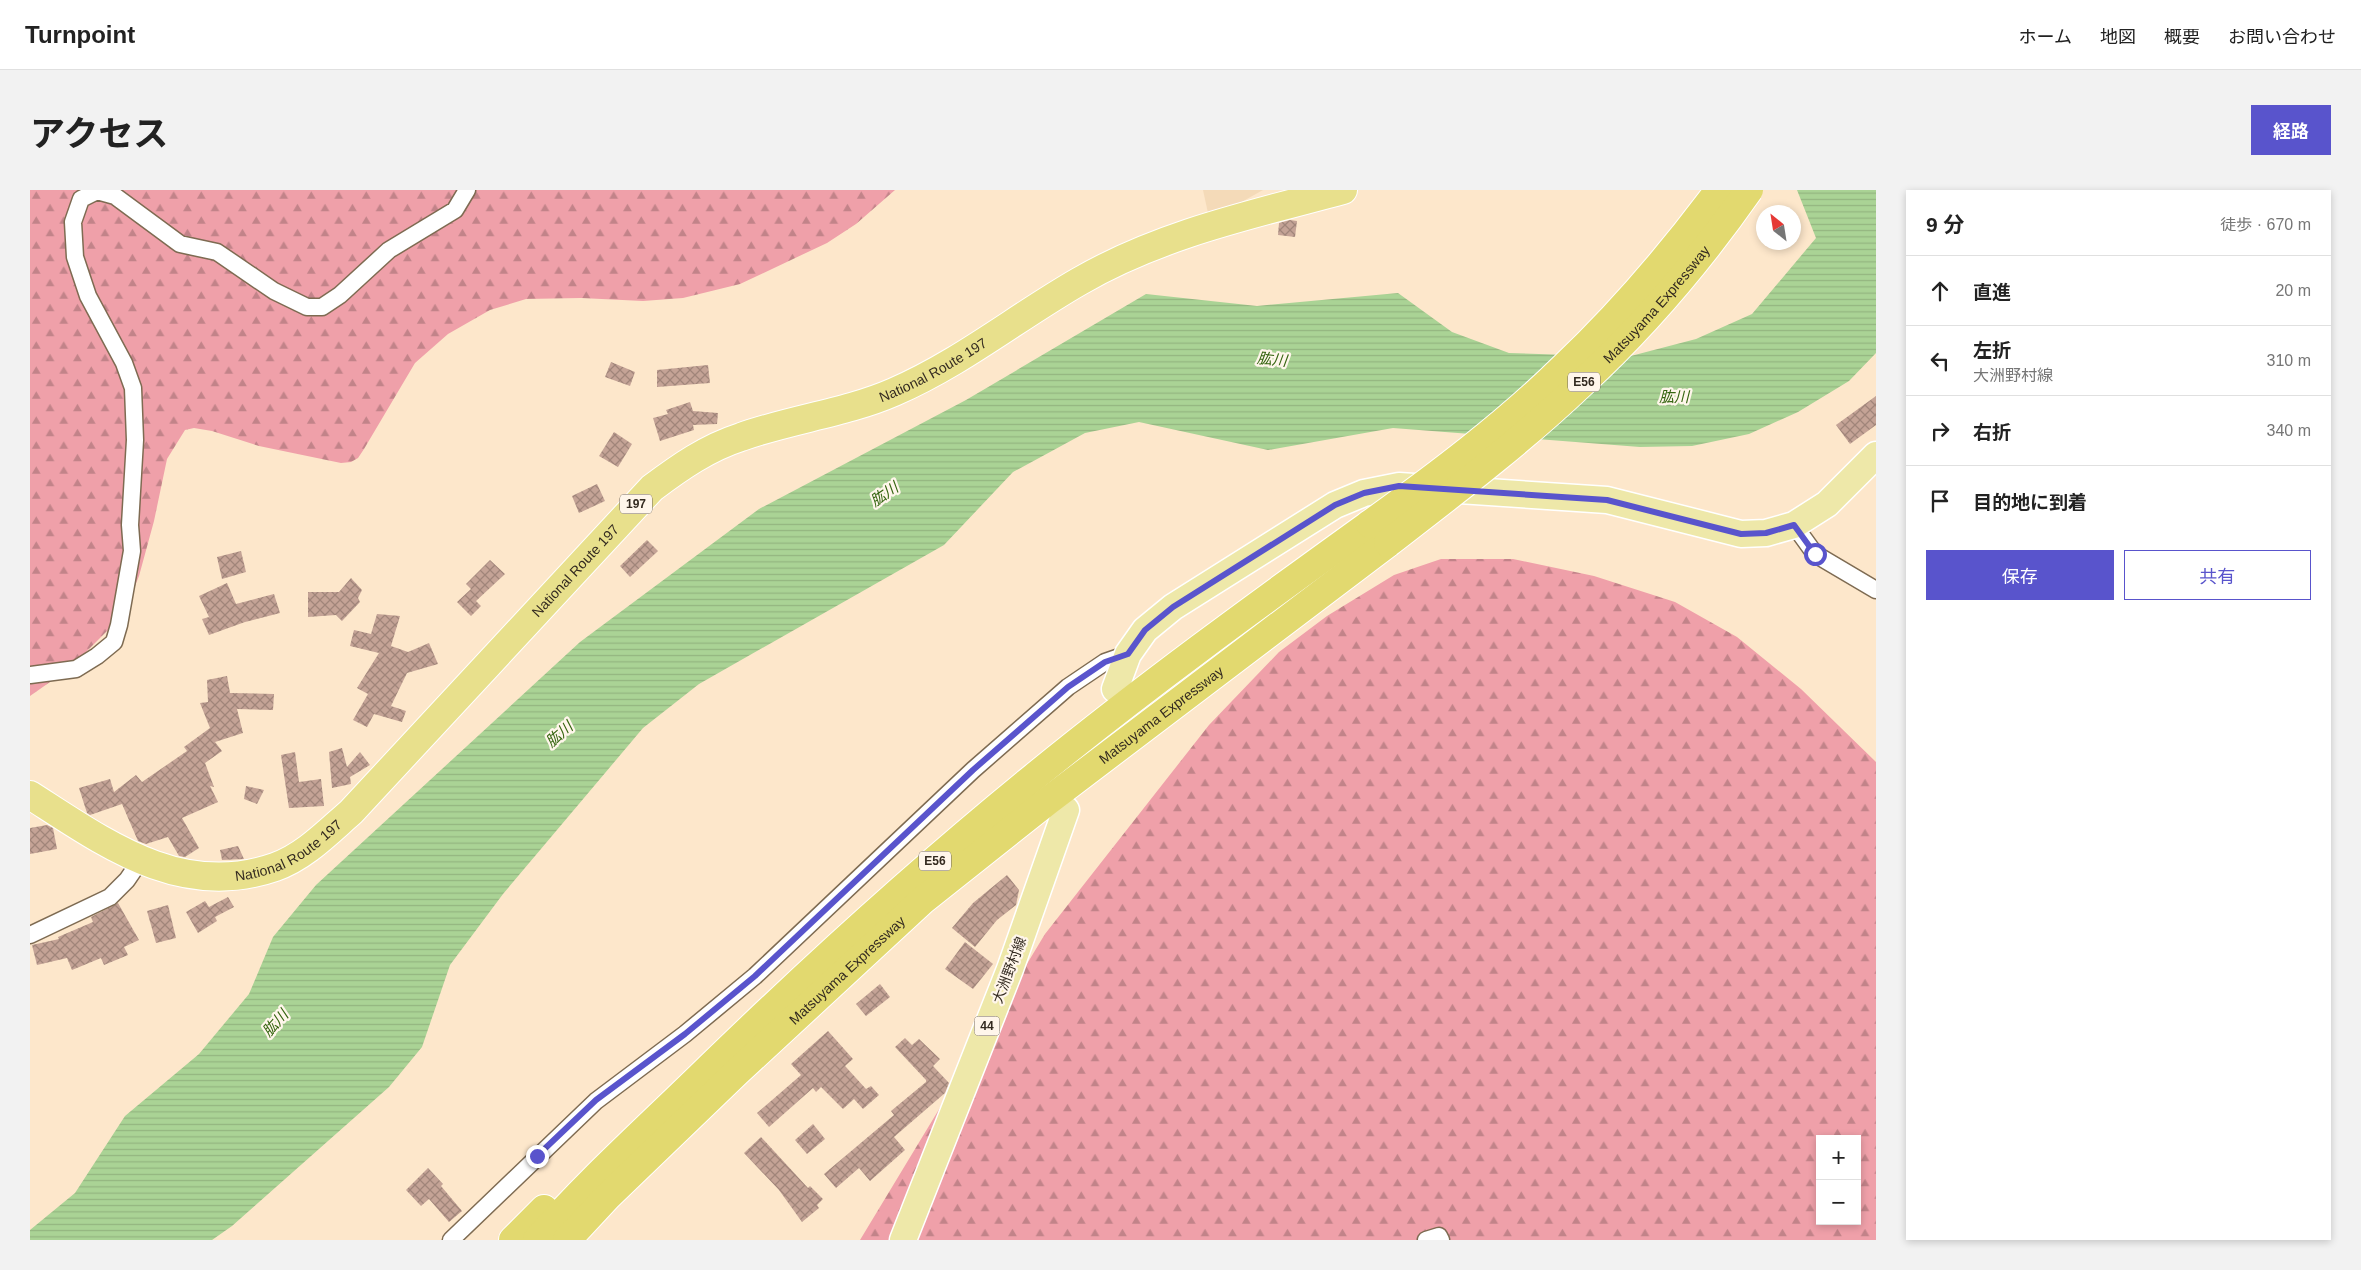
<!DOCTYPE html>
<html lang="ja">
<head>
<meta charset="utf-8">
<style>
	:root { --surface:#fff; --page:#f2f2f2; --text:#222; --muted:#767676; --line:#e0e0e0; --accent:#5954cc }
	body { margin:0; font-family:Arial,"Noto Sans JP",sans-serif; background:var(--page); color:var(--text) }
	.controls { position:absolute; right:15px; bottom:15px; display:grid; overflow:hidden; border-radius:0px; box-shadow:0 2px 8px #0003 }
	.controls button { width:45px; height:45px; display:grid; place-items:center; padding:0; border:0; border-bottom:1px solid var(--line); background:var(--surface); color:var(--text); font:25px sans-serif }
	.compass { position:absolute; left:1726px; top:15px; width:45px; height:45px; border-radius:50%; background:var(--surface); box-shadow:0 2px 8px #0003; rotate:330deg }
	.stop { position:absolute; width:15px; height:15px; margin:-11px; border:4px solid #5954cc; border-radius:50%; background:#fff }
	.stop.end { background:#5954cc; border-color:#fff; box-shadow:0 1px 5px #0008 }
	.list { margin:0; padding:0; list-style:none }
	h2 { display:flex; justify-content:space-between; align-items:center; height:65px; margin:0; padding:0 20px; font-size:21px }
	h2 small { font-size:16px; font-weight:400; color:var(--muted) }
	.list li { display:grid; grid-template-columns:32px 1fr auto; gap:15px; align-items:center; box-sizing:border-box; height:70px; padding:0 20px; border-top:1px solid var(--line) }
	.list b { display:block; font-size:19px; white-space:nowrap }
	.list p { margin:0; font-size:16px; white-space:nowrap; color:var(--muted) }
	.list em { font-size:16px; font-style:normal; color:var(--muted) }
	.actions { display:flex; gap:10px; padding:15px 20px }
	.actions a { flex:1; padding:11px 0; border:1px solid var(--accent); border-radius:0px; text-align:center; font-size:18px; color:var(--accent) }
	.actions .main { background:var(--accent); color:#fff }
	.icon { flex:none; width:28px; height:28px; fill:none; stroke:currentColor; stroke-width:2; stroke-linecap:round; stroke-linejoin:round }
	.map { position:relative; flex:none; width:1846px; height:1050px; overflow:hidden; border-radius:0px }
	header { display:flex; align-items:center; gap:30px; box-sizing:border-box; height:70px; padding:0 25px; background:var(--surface); border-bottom:1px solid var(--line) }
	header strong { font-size:24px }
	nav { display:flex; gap:28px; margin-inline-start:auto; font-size:18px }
	.intro { display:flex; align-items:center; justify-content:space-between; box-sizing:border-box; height:120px; padding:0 30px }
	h1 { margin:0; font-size:35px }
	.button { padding:12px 22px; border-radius:0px; background:var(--accent); color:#fff; font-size:18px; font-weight:700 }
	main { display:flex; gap:30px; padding:0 30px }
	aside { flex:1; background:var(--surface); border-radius:0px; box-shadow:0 2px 8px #0003 }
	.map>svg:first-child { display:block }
</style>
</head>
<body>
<header>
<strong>Turnpoint</strong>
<nav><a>ホーム</a><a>地図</a><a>概要</a><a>お問い合わせ</a></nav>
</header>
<div class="intro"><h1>アクセス</h1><a class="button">経路</a></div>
<main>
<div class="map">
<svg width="1846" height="1050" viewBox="0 0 1846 1050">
	<defs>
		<pattern id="forest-firs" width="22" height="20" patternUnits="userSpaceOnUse" patternTransform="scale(1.25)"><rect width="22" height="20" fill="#efa0a9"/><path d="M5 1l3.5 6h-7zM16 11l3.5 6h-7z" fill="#c28389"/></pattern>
		<pattern id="water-rules" width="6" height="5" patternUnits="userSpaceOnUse" patternTransform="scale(1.25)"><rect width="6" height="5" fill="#aad395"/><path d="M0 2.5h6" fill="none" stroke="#93b580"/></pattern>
		<pattern id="building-cross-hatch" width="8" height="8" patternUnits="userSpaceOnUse" patternTransform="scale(1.25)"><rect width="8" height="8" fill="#c4a396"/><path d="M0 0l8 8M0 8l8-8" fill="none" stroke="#a0857a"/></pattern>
	</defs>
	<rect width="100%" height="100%" fill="#fde7cb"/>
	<!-- built -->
	<polygon fill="#f4dab8" points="1173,0 1233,0 1199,19 1178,23"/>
	<!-- forest -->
	<g fill="url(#forest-firs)" fill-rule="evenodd">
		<polygon points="0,0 865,0 826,34 797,53 710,94 653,108 613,111 551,108 496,109 460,120 418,144 385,173 334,259 328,268 321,272 311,273 229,256 182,241 164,238 155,240 137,269 124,331 109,386 99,411 84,434 40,478 0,506"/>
		<path d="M1411 369H1483L1564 386 1645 412 1707 447 1771 499 1846 572V1050H830L1015 744 1179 535 1249 462 1297 426 1364 385ZM1790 949H1827V1031H1790Z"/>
	</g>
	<!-- water -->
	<polygon fill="url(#water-rules)" points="1767,0 1846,0 1846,163 1819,191 1768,222 1719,244 1662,256 1610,257 1363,238 1238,260 1109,232 1055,243 983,282 914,355 669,494 613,538 473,704 420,775 392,857 359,897 202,1036 182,1050 0,1050 0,1040 45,1003 95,926 169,864 219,804 243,747 286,695 550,452 729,319 936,210 1116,104 1227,116 1368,103 1422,142 1479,163 1597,167 1666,149 1722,124 1786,48"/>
	<!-- building -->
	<g fill="url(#building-cross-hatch)">
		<polygon points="1260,30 1267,31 1265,47 1248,45 1249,33"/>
		<polygon points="581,172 605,182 600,196 575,187"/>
		<polygon points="678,175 680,193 627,197 627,180"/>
		<polygon points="1846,206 1846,235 1820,254 1806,235"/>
		<polygon points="660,212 663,221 688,223 687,234 663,235 664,240 630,251 623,228 638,224 636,220"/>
		<polygon points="584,242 602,254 588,277 569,266"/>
		<polygon points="567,294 575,311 549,323 542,306"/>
		<polygon points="617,350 628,361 600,387 590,376"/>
		<polygon points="211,361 216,382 192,389 187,367"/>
		<polygon points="460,370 475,384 446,411 451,416 441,426 427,412 441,399 436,394"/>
		<polygon points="321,388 332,400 328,408 330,412 312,431 306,425 278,427 278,402 309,402"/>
		<polygon points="197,393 206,414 244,404 250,423 215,432 179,445 172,429 179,427 169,406"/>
		<polygon points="347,424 370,426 361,456 378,462 399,453 408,474 377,483 361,516 376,521 372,532 344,524 337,537 323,530 338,504 327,498 349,463 320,456 324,440 341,444"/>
		<polygon points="197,486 200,503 244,504 243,520 207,519 213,543 185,552 192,561 175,573 184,597 180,596 188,612 152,628 169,658 155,667 149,666 138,647 116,654 108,651 92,614 60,625 57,623 49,598 80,589 84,602 106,585 112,592 157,561 154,557 180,538 170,513 178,512 177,490"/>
		<polygon points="312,558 317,577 330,562 340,575 320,587 321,594 302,598 299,562"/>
		<polygon points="265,562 269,592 291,589 294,616 259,618 251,565"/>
		<polygon points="216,596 234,600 227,614 214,609"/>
		<polygon points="17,635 23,638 27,659 0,664 0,638"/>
		<polygon points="208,656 214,669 192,670 190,660"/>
		<polygon points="977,685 989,700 986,715 967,730 945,757 922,738 943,713"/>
		<polygon points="198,707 204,717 185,727 187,731 168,743 156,722 175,711 179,717"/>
		<polygon points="88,713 109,750 94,757 98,765 74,775 71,768 42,780 37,768 7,775 2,755 29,749 28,747 63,732 61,727"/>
		<polygon points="138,715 146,748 126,753 117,721"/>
		<polygon points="935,752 963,774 943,799 915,779"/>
		<polygon points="850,794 860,807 836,826 826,814"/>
		<polygon points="798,841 823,869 815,876 836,899 841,896 849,905 833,919 824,909 813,919 791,897 786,902 783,898 739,937 727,923 771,885 761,874"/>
		<polygon points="875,848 882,855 889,849 910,869 903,876 919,893 915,903 864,947 875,960 840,991 829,978 806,998 794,984 864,925 861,921 896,892 896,890 865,857"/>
		<polygon points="783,934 795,949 777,964 765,950"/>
		<polygon points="731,947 778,998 780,996 793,1009 787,1015 789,1018 772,1032 749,1000 714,963"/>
		<polygon points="398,978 413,994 411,996 432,1021 419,1032 399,1009 391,1016 376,1000"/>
	</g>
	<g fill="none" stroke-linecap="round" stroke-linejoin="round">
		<defs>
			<g id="minor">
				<polyline points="1764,335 1785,364 1846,400"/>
				<polyline points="0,485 46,479 67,466 84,452 89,435 102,361 100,335 105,250 103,198 94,173 58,106 45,67 43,32 51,9 67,1 85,6 150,54 187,62 244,101 277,117 292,117 310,105 359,60 425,20 437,0"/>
				<polyline points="0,745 80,707 97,690 110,671"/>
				<polyline points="421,1050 566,911 655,844 725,786 943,580 1038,497 1075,472 1098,464"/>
				<polyline points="1396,1050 1409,1046 1411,1050"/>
			</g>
			<g id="primary">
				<polyline points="1085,499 1098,464 1115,440 1143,417 1305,315 1334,303 1369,296 1577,310 1711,344 1736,343 1764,335 1797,314 1846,265"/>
				<polyline points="873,1050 980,779 1036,620"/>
			</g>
			<g id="trunk">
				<path id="s1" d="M0 605C75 653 151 710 245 677 274 667 298 642 321 622L622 298C650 277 677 258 711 247 761 229 816 223 864 202 931 173 987 127 1050 91 1131 44 1224 24 1313 0"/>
			</g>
			<g id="motorway">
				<polyline points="483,1050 514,1019"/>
				<path d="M507 1050C560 989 621 935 679 878 783 777 891 679 1004 587 1112 499 1226 416 1340 334"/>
				<path id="s2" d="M537 1050 577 1007 707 882 893 710 1019 610 1358 353"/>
			</g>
		</defs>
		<!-- minor casing -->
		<use href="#minor" stroke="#7e6b52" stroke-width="19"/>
		<!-- primary casing -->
		<use href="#primary" stroke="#fff" stroke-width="29"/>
		<!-- trunk casing -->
		<use href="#trunk" stroke="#fff" stroke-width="30"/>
		<!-- motorway casing -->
		<use href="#motorway" stroke="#fff" stroke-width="30"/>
		<!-- minor -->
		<use href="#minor" stroke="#fff" stroke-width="16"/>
		<!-- primary -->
		<use href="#primary" stroke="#eee8a9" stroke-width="26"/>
		<!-- trunk -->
		<use href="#trunk" stroke="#e8e08c" stroke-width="28"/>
		<!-- motorway -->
		<use href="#motorway" stroke="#e2d96f" stroke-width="28"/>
		<defs>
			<g id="motorway-bridge">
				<path d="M1340 334C1407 286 1475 235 1534 177 1591 123 1642 63 1689 0"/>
				<path id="s3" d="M1358 353C1424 302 1490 252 1551 194 1614 136 1670 70 1719 0"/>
			</g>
		</defs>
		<!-- motorway-bridge casing -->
		<use href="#motorway-bridge" stroke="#fff" stroke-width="30" stroke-linecap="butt"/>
		<!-- motorway-bridge -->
		<use href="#motorway-bridge" stroke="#e2d96f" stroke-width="28"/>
	</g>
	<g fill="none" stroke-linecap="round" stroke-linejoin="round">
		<!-- route -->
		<polyline stroke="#5954cc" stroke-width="6" points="507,966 566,910 655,844 725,786 943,580 1038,497 1075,472 1098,464 1115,440 1143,417 1305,315 1334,303 1369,296 1577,310 1711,344 1736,343 1764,335 1785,364"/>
	</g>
	<g text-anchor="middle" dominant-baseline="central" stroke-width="4.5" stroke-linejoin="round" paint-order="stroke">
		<!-- shield labels -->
		<g fill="#fff6eb" stroke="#70675d" stroke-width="1">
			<rect x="1538" y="182.5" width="32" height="19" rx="4"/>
			<rect x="590" y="304.5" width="32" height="19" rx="4"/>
			<rect x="889" y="661.5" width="32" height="19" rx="4"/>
			<rect x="944.5" y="826.5" width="25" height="19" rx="4"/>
		</g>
		<g font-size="12" font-weight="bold" fill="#332a20">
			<text x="1554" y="192">E56</text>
			<text x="606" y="314">197</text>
			<text x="905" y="671">E56</text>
			<text x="957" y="836">44</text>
		</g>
		<!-- street labels -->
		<g font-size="14" fill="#332a20" stroke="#fff6eb">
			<text stroke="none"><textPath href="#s3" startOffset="360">Matsuyama Expressway</textPath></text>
			<text stroke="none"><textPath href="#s1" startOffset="1110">National Route 197</textPath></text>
			<text stroke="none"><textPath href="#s1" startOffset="690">National Route 197</textPath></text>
			<text stroke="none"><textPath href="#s2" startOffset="794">Matsuyama Expressway</textPath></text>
			<text stroke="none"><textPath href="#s1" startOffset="285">National Route 197</textPath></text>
			<text transform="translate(979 780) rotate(-69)">大洲野村線</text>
			<text stroke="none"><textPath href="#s2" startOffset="389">Matsuyama Expressway</textPath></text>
		</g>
		<!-- water labels -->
		<g font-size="15" font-style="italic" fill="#356510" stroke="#fff6eb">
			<text transform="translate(1242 169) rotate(6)">肱川</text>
			<text x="1644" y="206">肱川</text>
			<text transform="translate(854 304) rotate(-34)">肱川</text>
			<text transform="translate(529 544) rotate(-41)">肱川</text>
			<text transform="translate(245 833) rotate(-48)">肱川</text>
		</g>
	</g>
</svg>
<div class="controls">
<button>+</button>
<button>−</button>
</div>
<svg class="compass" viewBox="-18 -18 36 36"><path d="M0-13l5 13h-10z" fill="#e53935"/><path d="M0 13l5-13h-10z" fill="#767676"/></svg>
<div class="stop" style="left:1785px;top:364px"></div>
<div class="stop end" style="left:507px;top:966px"></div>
</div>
<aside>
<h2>9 分<small>徒歩 · 670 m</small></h2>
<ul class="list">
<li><svg class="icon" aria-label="ahead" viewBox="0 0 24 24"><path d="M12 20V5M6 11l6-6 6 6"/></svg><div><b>直進</b></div><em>20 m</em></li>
<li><svg class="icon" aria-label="left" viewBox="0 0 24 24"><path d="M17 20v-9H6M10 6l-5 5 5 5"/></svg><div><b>左折</b><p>大洲野村線</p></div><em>310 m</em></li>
<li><svg class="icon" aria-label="right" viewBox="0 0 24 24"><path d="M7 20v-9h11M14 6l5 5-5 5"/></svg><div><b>右折</b></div><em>340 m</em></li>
<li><svg class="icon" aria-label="arrive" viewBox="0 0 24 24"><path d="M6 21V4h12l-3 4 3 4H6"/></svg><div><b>目的地に到着</b></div></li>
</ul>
<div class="actions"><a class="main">保存</a><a>共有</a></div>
</aside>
</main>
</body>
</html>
